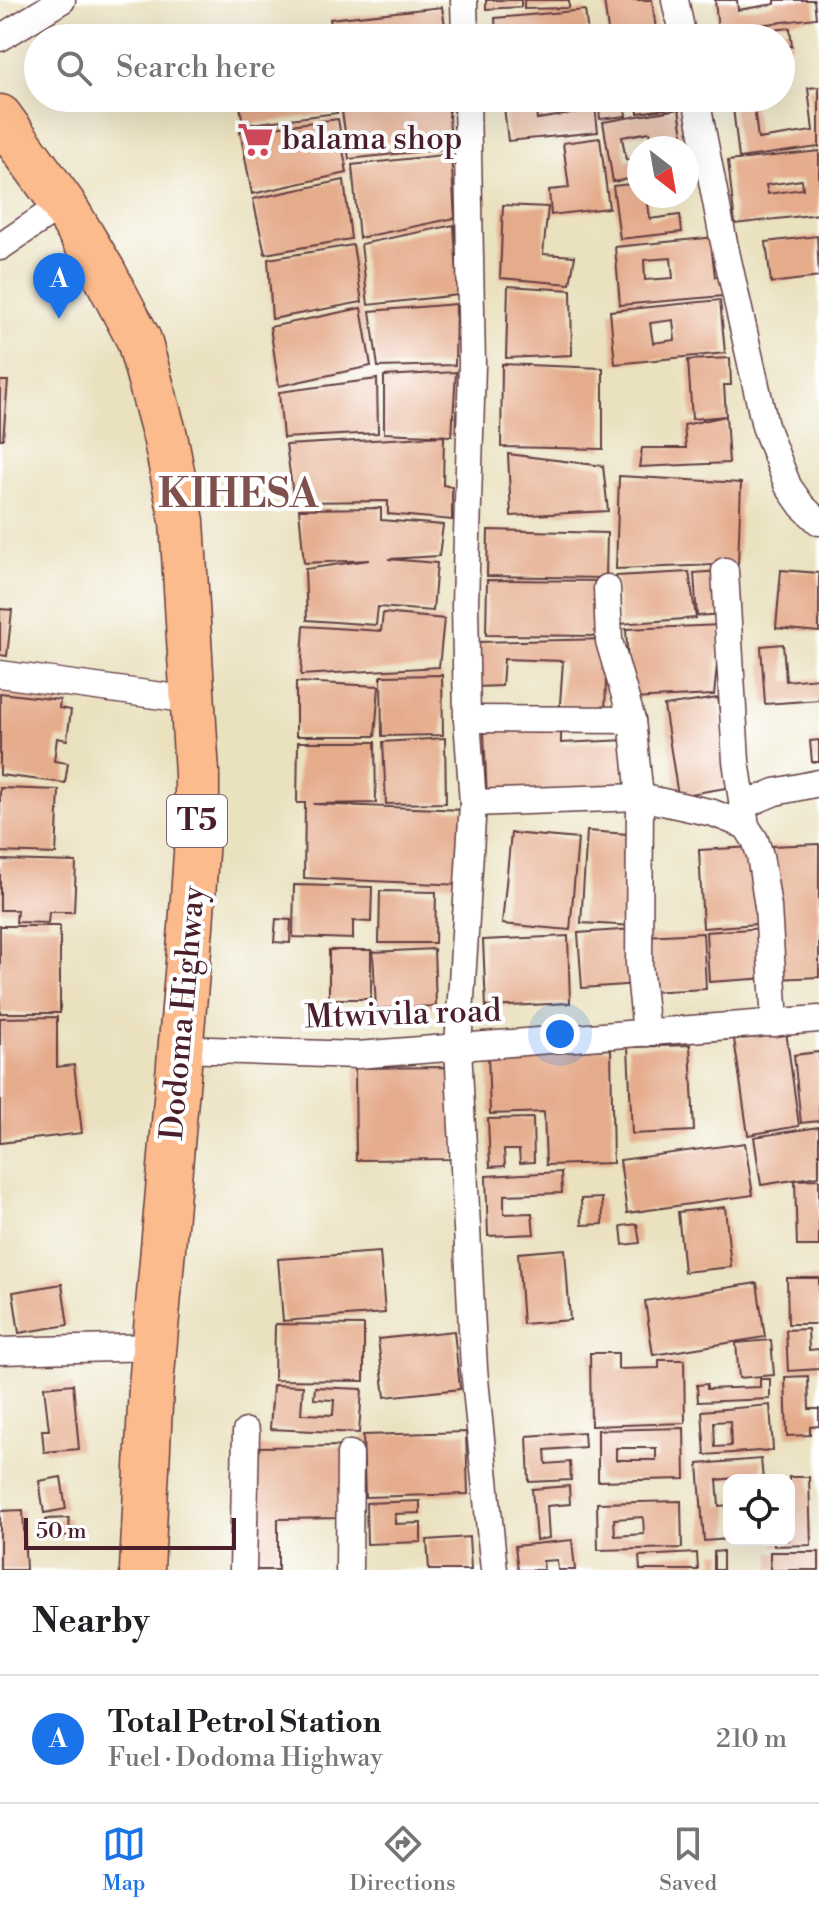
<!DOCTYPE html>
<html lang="en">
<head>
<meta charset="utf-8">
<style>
	:root { --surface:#fff; --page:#f2f2f2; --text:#202124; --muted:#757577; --line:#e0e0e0; --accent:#1a73e8 }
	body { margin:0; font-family:"Libre Bodoni",serif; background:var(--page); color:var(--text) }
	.controls { position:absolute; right:24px; bottom:24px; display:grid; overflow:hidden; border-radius:16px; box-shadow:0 8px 32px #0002 }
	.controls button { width:72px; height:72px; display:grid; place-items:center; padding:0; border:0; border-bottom:2px solid var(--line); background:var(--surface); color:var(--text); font:40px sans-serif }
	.compass { position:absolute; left:627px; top:136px; width:72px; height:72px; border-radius:50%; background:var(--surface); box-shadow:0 8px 32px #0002; rotate:149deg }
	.scale { position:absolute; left:24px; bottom:20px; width:212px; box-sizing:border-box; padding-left:8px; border:4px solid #4a1f2b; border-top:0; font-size:22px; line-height:28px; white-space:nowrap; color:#4a1f2b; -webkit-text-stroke:6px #fff; paint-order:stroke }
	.you { position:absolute; left:560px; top:1034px; width:28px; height:28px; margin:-20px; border:6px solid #fff; border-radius:50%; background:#1a73e8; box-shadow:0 0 0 12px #1a73e833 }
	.badge { display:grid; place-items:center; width:52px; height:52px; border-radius:50%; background:var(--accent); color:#fff; font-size:26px; font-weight:700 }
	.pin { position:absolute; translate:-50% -66px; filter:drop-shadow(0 2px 4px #0008) }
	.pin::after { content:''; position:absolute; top:42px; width:28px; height:24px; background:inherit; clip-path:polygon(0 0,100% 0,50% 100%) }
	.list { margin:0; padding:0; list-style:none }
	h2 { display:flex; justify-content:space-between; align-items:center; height:104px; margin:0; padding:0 32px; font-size:34px }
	h2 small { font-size:26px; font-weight:400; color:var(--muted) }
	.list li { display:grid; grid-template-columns:52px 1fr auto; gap:24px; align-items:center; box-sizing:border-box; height:128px; padding:0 32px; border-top:2px solid var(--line) }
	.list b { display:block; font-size:30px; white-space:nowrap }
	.list p { margin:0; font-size:26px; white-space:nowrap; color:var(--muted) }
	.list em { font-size:26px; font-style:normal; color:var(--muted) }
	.icon { flex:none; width:44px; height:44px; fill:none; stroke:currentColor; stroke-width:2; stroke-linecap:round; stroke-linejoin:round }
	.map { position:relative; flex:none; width:819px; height:1570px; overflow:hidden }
	.search { position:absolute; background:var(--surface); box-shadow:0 8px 32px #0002; left:24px; right:24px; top:24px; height:88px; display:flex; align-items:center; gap:20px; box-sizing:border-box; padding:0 28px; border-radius:44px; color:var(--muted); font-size:30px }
	.sheet { height:232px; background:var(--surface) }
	nav { display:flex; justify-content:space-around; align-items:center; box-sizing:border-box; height:112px; border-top:2px solid var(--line); background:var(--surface); font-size:22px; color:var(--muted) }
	nav a { display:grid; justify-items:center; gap:4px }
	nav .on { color:var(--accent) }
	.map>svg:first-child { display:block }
</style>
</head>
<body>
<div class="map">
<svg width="819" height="1570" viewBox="0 0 819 1570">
	<rect width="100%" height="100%" fill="#fff"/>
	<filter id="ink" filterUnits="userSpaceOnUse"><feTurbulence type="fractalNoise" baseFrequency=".0125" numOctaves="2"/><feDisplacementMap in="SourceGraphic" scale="16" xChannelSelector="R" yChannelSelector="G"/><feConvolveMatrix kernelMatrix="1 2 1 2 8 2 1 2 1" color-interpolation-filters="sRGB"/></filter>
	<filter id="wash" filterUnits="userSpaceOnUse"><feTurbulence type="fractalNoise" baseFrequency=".006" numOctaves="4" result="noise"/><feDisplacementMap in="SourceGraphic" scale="32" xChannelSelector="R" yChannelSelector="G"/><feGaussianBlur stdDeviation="1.8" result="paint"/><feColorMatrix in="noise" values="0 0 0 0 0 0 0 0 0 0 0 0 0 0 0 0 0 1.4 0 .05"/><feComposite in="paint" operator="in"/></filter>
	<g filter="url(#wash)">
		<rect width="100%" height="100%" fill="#eae1bf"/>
		<g id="blocks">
			<!-- building -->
			<g fill="#e5ac8c" fill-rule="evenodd">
				<polygon points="486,0 521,0 521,7 486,9"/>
				<polygon points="524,0 569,0 569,8 524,9"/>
				<polygon points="604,0 652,0 657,37 609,38"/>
				<polygon points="715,0 737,0 738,10 775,4 775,0 814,0 816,18 718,30"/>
				<polygon points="442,7 447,38 334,38 330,19"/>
				<polygon points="585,10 588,34 496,38 495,18"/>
				<polygon points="790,28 792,46 781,47 781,38 745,38 745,33"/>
				<polygon points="819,87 819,147 739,158 732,99 753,98 758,139 813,131 808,88"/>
				<polygon points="239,98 335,98 337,113 243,125"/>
				<polygon points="340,98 448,98 451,148 349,159"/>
				<polygon points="503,98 534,98 537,119 577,113 575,98 594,98 598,132 508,141"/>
				<polygon points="598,98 624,98 626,116 600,119"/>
				<polygon points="636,98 677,98 678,107 638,113"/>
				<polygon points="679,109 685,148 653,148 650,132 622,137 626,160 639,157 639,177 613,182 603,122"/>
				<polygon points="338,119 347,173 252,194 240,131"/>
				<polygon points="600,138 609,208 551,215 549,190 569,188 563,143"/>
				<path d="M819 151V214L735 224 728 161ZM802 180 803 189 768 194 766 185Z"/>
				<polygon points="451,154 455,218 359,238 352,165"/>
				<polygon points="344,180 351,239 265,254 253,199"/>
				<polygon points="639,183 639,196 647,196 650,219 680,215 682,232 620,239 613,186"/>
				<polygon points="503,205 548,207 543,254 575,256 570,284 500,278"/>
				<polygon points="454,225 458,295 368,305 361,244"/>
				<polygon points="817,236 819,277 771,283 766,242"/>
				<path d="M716 237 717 251H712L715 277 722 276 723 296 620 305 615 247ZM671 258 673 278 645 280 644 260Z"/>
				<polygon points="353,245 362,302 272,319 268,259"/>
				<polygon points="508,286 571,290 572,355 506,358"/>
				<path d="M720 300 725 353 615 364 610 311ZM673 320 675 340 653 343 650 323Z"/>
				<polygon points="456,304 455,365 378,367 370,311"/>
				<polygon points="361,308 371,366 279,386 270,327"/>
				<polygon points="730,358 731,385 724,385 729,463 639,467 642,448 686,448 684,425 726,416 692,419 688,360"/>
				<polygon points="502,364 603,368 603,449 501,447"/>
				<polygon points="456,372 452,436 384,433 384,376"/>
				<polygon points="377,379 378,433 283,438 279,392"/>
				<polygon points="0,381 8,381 3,439 0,439"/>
				<polygon points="444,436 443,485 452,487 452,520 388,514 388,501 294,502 286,445"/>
				<polygon points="508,454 603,466 608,511 511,516"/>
				<polygon points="619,476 741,483 738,564 616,569"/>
				<polygon points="381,508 381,520 443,525 439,556 388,559 437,563 433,611 378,607 376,625 307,620 305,569 369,560 304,563 299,509"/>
				<polygon points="488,530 607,533 606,578 487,576"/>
				<polygon points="781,570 819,573 819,632 776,628"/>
				<polygon points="720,571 723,614 697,616 694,573"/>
				<polygon points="689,572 696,618 620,624 616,576"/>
				<polygon points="487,580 604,581 603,636 486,635"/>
				<polygon points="0,609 12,610 7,656 0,655"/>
				<polygon points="383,613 444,619 439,667 301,675 304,626 381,631"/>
				<polygon points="721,625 714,695 630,699 626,629"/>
				<polygon points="607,639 605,717 559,718 563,661 504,659 502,686 474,687 478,642"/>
				<polygon points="783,644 786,681 818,678 819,700 765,704 761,646"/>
				<polygon points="442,675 443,735 382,736 381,676"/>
				<polygon points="296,682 379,686 375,736 296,736"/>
				<polygon points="0,693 60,700 59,708 71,710 67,740 57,738 54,761 68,763 65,783 0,775"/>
				<polygon points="718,698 732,787 678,796 664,706"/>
				<polygon points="561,728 561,743 628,740 631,792 487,799 484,732"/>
				<polygon points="445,738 446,803 386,804 383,742"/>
				<polygon points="819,740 819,762 812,762 810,741"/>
				<polygon points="298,742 375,742 376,803 313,804 464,810 462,885 304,878 305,803 297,803"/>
				<polygon points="0,788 59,790 56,854 0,852"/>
				<polygon points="587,831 641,835 636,926 581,923"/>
				<polygon points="511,833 578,839 570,930 502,924"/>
				<polygon points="819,844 819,977 775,979 771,846"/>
				<polygon points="753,847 757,924 703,928 699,850"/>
				<polygon points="0,860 76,862 74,912 49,912 48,923 16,922 17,910 0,910"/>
				<polygon points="294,885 372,887 371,922 353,921 353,939 293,937"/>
				<polygon points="380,891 436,892 435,943 379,943"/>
				<polygon points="276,919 291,920 290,943 274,942"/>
				<rect x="0" y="926" width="60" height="87"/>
				<polygon points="765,928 768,978 709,982 706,932"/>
				<polygon points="634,929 638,984 582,988 578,933"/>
				<polygon points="703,933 706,989 645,992 643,936"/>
				<polygon points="568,936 570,1003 486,1007 483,940"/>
				<polygon points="434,949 436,1006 376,1009 373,952"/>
				<rect x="329" y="950" width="42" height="49"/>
				<polygon points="57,1017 57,1067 74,1065 82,1133 0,1143 0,1018"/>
				<polygon points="786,1031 799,1126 748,1135 734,1039"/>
				<polygon points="690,1045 694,1131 632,1134 628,1047"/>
				<polygon points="611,1049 613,1163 546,1165 544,1112 490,1114 488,1053"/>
				<polygon points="819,1052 819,1121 801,1123 794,1055"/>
				<polygon points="454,1067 454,1159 356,1160 355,1068"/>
				<polygon points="533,1118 534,1162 520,1163 519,1150 504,1150 505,1166 490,1167 488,1119"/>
				<polygon points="819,1127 819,1176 761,1185 754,1137"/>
				<polygon points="745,1143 753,1195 627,1213 620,1160"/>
				<polygon points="561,1172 562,1193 504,1195 504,1214 532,1213 534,1234 488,1236 486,1176"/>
				<polygon points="819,1179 819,1246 797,1246 795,1180"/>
				<polygon points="602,1198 603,1224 582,1225 581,1199"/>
				<polygon points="725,1207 731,1267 684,1272 678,1212"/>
				<polygon points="637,1224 640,1243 623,1245 621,1226"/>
				<polygon points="565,1249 570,1320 523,1324 518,1253"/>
				<polygon points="380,1252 385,1313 283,1321 278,1259"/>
				<polygon points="787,1278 819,1278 819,1324 788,1324"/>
				<polygon points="757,1283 765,1337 653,1355 645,1301"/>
				<polygon points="62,1284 68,1325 19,1333 13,1292"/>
				<polygon points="275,1324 364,1325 364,1381 274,1380"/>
				<polygon points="808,1329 809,1350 819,1349 819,1369 788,1371 786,1330"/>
				<polygon points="454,1331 460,1389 385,1397 378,1339"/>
				<polygon points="771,1340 774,1375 739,1378 736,1343"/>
				<polygon points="590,1353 618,1353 618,1369 659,1368 659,1360 684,1360 685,1423 591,1426"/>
				<polygon points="808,1376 809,1409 819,1409 819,1426 810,1427 810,1435 787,1436 785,1377"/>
				<polygon points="760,1379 770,1379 770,1399 698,1402 697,1385 707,1384 707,1389 760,1387"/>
				<polygon points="73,1384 79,1449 44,1452 42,1430 49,1430 44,1387"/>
				<polygon points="273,1385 303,1386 301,1414 333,1415 334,1400 314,1399 315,1387 362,1389 359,1433 270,1429"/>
				<path d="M770 1405 773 1450 705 1455 702 1411ZM730 1421 731 1446 715 1447 714 1422Z"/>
				<path d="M684 1428 685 1479 598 1481V1430ZM616 1448H656V1460H616Z"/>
				<polygon points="466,1432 468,1494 365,1497 363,1435"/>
				<polygon points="584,1432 585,1447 545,1450 546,1464 570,1462 571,1480 529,1482 527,1436"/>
				<polygon points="345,1446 345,1518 278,1519 278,1570 253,1570 253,1447"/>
				<polygon points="761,1459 763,1480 745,1480 744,1477 717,1480 719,1506 729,1505 729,1539 704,1541 698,1464"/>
				<polygon points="61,1477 66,1509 44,1513 39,1481"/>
				<polygon points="789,1477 809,1477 811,1545 774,1546 774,1540 789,1540"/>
				<polygon points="569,1486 570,1504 547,1506 549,1538 536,1540 532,1489"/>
				<polygon points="420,1501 420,1513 395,1514 395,1524 421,1523 421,1542 367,1544 366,1503"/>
				<path d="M681 1501 682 1548 598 1550 597 1503ZM643 1517 644 1534 615 1536 614 1519Z"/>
				<polygon points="23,1510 26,1570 0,1570 0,1511"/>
				<polygon points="69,1518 70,1536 47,1537 46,1519"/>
				<polygon points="469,1537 471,1570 429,1570 427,1540"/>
				<polygon points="572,1540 575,1570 558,1570 557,1560 543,1561 544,1570 518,1570 515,1546"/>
				<polygon points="723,1551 723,1570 714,1570 714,1552"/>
				<rect x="770" y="1552" width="49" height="18"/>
				<polygon points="697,1553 698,1570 640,1570 639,1556"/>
			</g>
		</g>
	</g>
	<g filter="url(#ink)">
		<use href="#blocks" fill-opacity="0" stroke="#623c41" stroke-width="2"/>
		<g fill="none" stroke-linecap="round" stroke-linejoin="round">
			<defs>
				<g id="street">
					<polyline points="464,0 465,38"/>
					<polyline points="675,0 683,38"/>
					<polyline points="0,38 62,0"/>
					<polyline points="467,98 472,365 465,604 467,719 473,803 458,1047 474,1369 494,1570"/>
					<polyline points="696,98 723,238 765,426 788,486 802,506 819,522"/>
					<polyline points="0,247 63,204"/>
					<polyline points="725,571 736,761 746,826"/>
					<polyline points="607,588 609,641 632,720 640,797 639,964 646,1033"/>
					<polyline points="0,674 192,700"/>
					<polyline points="467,719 632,720"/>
					<polyline points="473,803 640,797 713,813 746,826 755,840 760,855 768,907 775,1023"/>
					<polyline points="742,806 775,792 819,783"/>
					<polyline points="181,1049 357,1055 819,1019"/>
					<polyline points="0,1351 155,1347"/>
					<polyline points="243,1570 246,1432"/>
					<polyline points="349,1570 350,1454"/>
				</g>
				<polyline id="highway" points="0,117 63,204 103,271 139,340 165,436 182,521 197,774 197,838 191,927 151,1386 142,1570"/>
			</defs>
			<!-- street casing -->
			<use href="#street" stroke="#623c41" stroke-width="29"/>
			<!-- highway casing -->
			<use href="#highway" stroke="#623c41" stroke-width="47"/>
			<!-- street -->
			<use href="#street" stroke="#fff" stroke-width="26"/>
			<!-- highway -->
			<use href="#highway" stroke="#fbbb8c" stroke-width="44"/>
		</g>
	</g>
	<!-- icons -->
	<defs>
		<symbol id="supermarket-bare" viewBox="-9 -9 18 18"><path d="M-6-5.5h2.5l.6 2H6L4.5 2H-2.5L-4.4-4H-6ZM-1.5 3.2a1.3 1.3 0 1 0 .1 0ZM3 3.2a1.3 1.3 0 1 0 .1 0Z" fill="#d1495b" stroke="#fff" stroke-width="2.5" paint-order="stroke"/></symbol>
	</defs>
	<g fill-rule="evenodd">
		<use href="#supermarket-bare" x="230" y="114" width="51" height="51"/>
	</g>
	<g text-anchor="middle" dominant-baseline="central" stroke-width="8" stroke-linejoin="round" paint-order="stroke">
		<!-- shield labels -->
		<rect fill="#fff" stroke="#80626b" stroke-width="2" x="167" y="795" width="60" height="52" rx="6"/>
		<g font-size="30" font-weight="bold" fill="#4a1f2b">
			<text x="197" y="821">T5</text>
		</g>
		<!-- poi labels -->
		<g font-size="32" fill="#4a1f2b" stroke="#fff" text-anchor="start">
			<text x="282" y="139">balama shop</text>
		</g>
		<!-- street labels -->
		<g font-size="32" fill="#4a1f2b" stroke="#fff">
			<text transform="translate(183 1013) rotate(-85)">Dodoma Highway</text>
			<text transform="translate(403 1014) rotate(-2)">Mtwivila road</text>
		</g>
		<!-- district labels -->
		<g font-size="40" font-weight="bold" fill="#80504d" stroke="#fff">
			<text x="238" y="495">KIHESA</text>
		</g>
	</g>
</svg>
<div class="controls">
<button><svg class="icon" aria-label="locate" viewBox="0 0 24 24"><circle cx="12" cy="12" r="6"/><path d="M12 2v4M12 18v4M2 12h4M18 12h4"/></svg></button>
</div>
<svg class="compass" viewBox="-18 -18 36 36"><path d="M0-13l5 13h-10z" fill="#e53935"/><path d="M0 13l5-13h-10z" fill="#757577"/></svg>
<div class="scale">50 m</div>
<div class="you"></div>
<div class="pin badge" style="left:59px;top:319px">A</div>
<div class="search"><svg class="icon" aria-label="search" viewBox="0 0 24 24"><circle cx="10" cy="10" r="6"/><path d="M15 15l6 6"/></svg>Search here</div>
</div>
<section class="sheet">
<h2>Nearby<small></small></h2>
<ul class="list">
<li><span class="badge">A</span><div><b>Total Petrol Station</b><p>Fuel · Dodoma Highway</p></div><em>210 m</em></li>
</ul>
</section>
<nav>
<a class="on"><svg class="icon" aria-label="map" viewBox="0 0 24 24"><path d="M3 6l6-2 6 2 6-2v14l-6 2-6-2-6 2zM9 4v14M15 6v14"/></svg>Map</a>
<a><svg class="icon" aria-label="directions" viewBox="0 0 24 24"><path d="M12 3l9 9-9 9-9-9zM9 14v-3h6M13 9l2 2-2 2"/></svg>Directions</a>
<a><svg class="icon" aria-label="saved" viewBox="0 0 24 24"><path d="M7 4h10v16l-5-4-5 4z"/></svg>Saved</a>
</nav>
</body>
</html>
